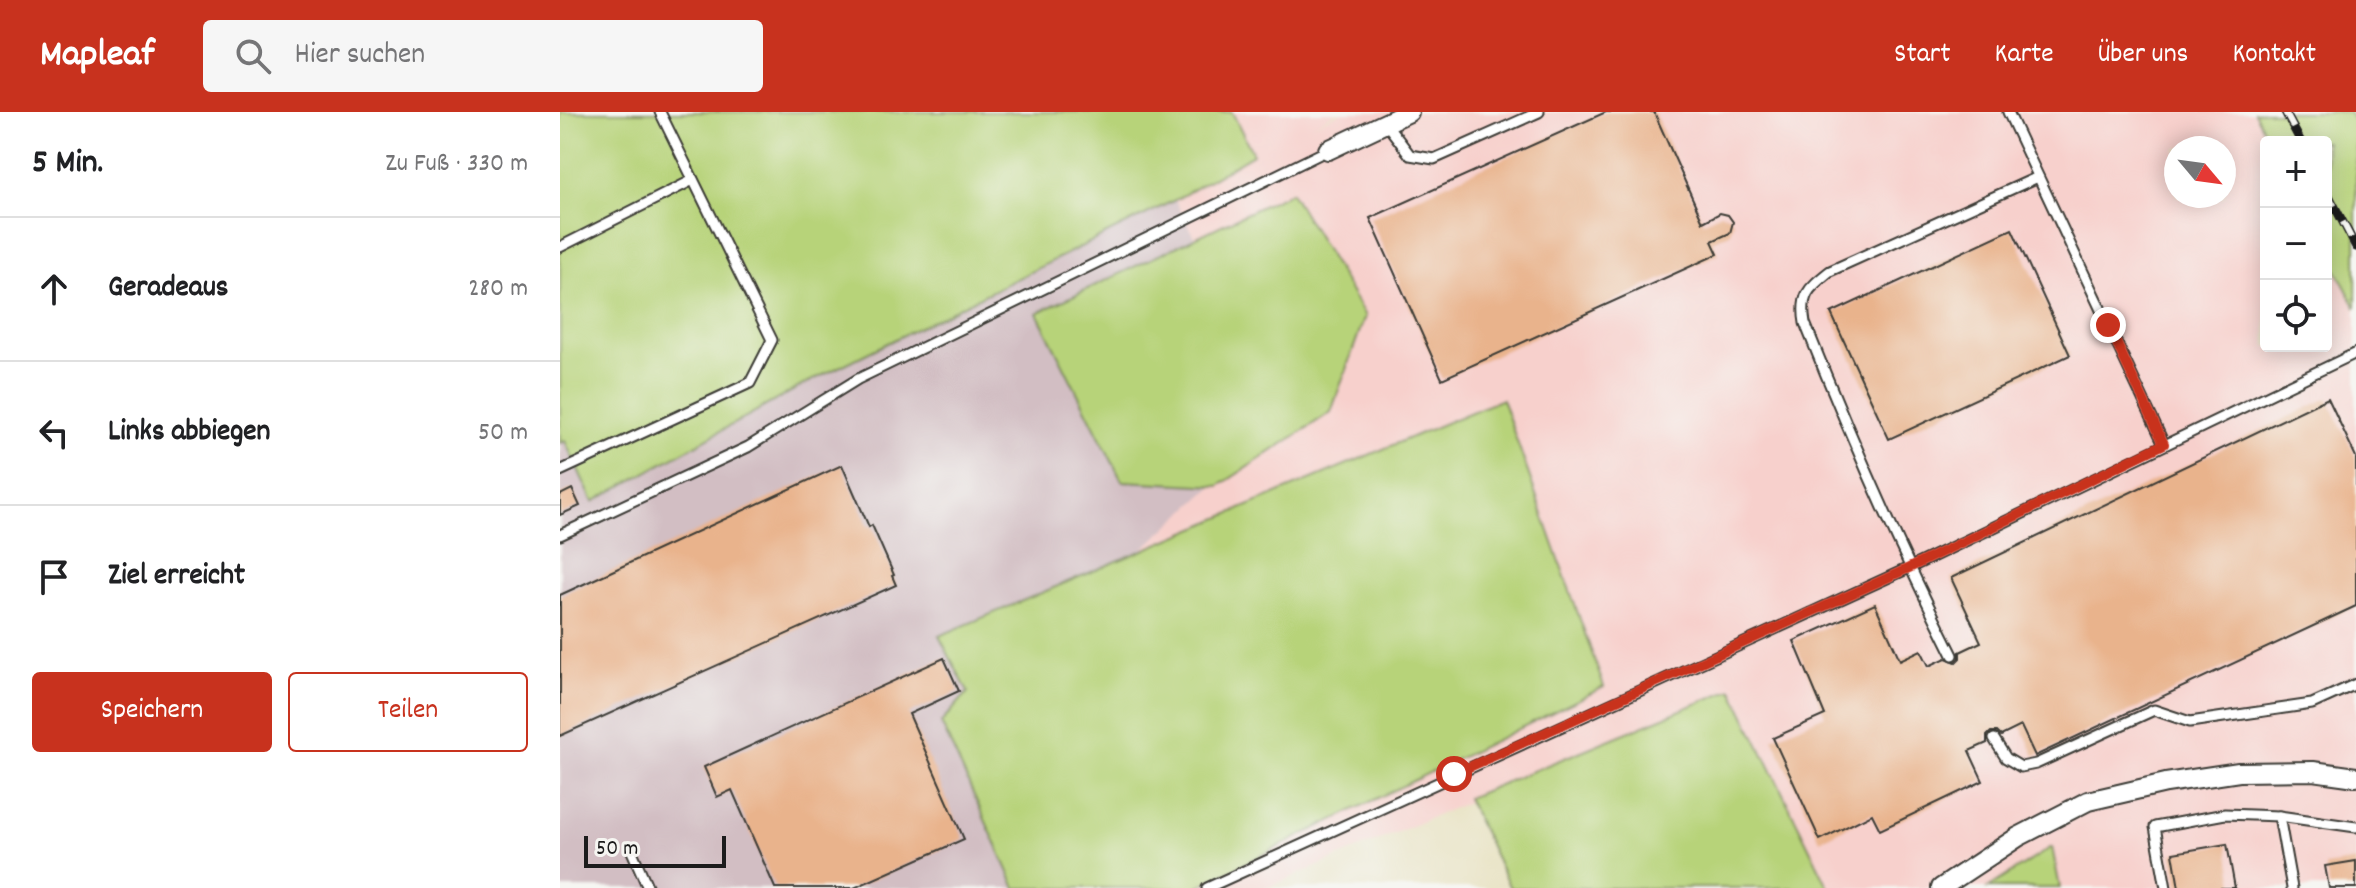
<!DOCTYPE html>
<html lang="de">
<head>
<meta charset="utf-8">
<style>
	:root { --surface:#fff; --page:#f6f6f6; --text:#202124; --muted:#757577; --line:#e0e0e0; --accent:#c8321e }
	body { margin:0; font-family:Dekko,sans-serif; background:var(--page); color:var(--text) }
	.controls { position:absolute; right:24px; top:24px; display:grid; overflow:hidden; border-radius:8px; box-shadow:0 4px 20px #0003 }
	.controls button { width:72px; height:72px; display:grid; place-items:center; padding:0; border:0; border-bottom:2px solid var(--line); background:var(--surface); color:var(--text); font:40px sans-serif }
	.compass { position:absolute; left:1604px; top:24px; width:72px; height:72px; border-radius:50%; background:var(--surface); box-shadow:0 4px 20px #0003; rotate:119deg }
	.scale { position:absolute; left:24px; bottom:20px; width:142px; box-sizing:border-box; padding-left:8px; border:4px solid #1c1c1c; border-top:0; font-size:22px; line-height:28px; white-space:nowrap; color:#1c1c1c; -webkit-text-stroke:6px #f6f6f2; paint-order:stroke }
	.stop { position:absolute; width:24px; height:24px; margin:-18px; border:6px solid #c8321e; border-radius:50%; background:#fff }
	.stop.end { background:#c8321e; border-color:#fff; box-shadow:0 2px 8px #0008 }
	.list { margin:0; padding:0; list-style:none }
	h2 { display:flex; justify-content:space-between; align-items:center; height:104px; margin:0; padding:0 32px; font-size:34px }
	h2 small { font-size:26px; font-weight:400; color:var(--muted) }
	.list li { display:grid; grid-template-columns:52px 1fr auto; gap:24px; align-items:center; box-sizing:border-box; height:144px; padding:0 32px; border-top:2px solid var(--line) }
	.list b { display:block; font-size:30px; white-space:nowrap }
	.list em { font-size:26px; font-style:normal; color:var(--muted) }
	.actions { display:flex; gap:16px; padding:24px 32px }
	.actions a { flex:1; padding:18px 0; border:2px solid var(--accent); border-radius:8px; text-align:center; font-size:28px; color:var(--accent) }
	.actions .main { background:var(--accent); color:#fff }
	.icon { flex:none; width:44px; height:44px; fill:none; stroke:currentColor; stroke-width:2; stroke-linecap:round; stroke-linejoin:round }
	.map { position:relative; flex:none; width:1796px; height:776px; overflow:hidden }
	header { display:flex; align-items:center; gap:48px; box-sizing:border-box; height:112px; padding:0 40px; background:var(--accent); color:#fff }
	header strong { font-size:38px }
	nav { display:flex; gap:44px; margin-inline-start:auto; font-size:28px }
	.search { width:560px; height:72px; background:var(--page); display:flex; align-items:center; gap:20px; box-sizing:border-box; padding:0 28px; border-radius:8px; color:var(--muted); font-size:30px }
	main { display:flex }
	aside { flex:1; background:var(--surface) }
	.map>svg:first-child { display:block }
</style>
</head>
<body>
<header>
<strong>Mapleaf</strong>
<div class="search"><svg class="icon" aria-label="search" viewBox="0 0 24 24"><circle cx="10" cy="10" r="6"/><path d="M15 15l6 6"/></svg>Hier suchen</div>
<nav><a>Start</a><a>Karte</a><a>Über uns</a><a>Kontakt</a></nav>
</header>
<main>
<aside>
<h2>5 Min.<small>Zu Fuß · 330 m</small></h2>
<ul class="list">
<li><svg class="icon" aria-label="ahead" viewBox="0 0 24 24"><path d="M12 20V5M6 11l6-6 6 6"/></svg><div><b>Geradeaus</b></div><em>280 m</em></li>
<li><svg class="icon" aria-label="left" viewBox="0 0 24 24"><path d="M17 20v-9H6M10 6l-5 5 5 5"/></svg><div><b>Links abbiegen</b></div><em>50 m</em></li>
<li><svg class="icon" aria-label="arrive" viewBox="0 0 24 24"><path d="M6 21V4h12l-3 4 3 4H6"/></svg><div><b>Ziel erreicht</b></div></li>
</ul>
<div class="actions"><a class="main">Speichern</a><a>Teilen</a></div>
</aside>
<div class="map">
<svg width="1796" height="776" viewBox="0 0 1796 776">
	<rect width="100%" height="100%" fill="#f6f6f2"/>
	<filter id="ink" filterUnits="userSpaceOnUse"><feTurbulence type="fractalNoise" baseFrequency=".0125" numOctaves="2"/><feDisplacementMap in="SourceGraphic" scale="16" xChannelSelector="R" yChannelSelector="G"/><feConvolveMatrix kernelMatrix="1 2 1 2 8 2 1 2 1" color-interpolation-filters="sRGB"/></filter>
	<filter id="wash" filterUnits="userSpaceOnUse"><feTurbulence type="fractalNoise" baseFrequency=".006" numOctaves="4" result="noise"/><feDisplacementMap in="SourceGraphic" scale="32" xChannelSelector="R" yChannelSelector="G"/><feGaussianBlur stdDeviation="1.8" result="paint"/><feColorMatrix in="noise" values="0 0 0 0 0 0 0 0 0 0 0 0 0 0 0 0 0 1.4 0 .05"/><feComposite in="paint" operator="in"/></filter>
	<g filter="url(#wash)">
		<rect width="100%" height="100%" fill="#e8e2c2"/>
		<!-- built -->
		<path fill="#f7d0cc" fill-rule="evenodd" d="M672 0H777L751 14 781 0H1694L1710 30H1706V234H1766V138L1796 196V776H1500L1492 735 1426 776H1269L1172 577 707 776H573L407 594 727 307 615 88 692 42ZM1616 36H1664V84H1616Z"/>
		<!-- industrial -->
		<polygon fill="#d2bec3" points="0,0 575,0 615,88 728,307 407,594 573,776 0,776"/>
		<!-- green -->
		<g fill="#b7d379" stroke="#6a784a" stroke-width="2">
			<polygon points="0,0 672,0 693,42 615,88 247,271 33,390 5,329 0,331"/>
			<polygon points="1694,0 1789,0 1796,12 1796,196 1766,138 1766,30 1710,30"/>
			<polygon points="731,80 805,204 771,300 659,374 562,369 477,201"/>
			<polygon points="942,287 1044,575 635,776 456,776 381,611 408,580 379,524"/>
			<polygon points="1172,577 1269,776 950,776 907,686"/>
			<polygon points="1492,735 1500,776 1428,776"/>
		</g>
		<g id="blocks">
			<!-- building -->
			<g fill="#e9b38c">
				<polygon points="1046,0 1094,0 1143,110 1160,101 1168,103 1173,110 1170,121 1152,129 1158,142 882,267 810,106"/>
				<polygon points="1452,117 1510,243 1329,327 1271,201"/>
				<polygon points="1768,286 1796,345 1796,494 1475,644 1461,614 1441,624 1437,620 1431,620 1427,624 1427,631 1409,639 1423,669 1320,718 1312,702 1260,728 1213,626 1265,603 1234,529 1315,492 1340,548 1361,538 1369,554 1386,546 1396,550 1400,546 1400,540 1421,530 1391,466"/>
				<polygon points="282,353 309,415 312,413 334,463 332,464 336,473 0,624 0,483"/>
				<polygon points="12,377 20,394 0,403 0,383"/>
				<polygon points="384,546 399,579 349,602 404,727 294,776 215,776 172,678 157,685 144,655"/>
				<polygon points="1667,732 1675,776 1619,776 1613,741"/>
				<polygon points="1796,749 1796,776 1769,776 1765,754"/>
			</g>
		</g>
	</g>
	<g filter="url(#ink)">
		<use href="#blocks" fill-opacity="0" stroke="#3b3a35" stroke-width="2"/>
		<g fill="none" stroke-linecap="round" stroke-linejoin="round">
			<defs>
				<g id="service">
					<polyline points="1448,0 1604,332"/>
					<polyline points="825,10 850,43 874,47 979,0"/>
					<polyline points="0,135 133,68"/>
					<polyline points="0,359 190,271 212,228 100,0"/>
					<polyline points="0,423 188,335 298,267 768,38"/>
					<path d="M1393 543C1338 434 1290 324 1245 211 1240 182 1249 176 1270 159L1478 65"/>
					<polyline points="1434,627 1446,646 1461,655 1476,652 1594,598 1630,610 1752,592 1796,572"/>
					<polyline points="1719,704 1732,776"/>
					<polyline points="71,737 88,776"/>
					<polyline points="647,776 1349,456 1796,241"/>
					<polyline points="1606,776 1595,715 1665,702 1719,704 1796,715"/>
				</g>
				<g id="minor">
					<polyline points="768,38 849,0"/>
					<polyline points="1381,776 1458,725 1528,689 1606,671 1679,660 1753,659 1796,665"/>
				</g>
			</defs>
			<!-- service casing -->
			<use href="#service" stroke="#3b3a35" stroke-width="13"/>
			<!-- minor casing -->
			<use href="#minor" stroke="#3b3a35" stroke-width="22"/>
			<!-- service -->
			<use href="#service" stroke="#fff" stroke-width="9"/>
			<!-- minor -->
			<use href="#minor" stroke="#fff" stroke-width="18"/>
			<defs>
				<g id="rail">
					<polyline points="1725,0 1741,30"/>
					<polyline points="1766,78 1796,135"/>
				</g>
			</defs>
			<!-- rail casing -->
			<use href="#rail" stroke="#1c1c1c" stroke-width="9"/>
			<!-- rail -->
			<use href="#rail" stroke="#f6f6f2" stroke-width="6" stroke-dasharray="18" stroke-linecap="butt"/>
		</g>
	</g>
	<g fill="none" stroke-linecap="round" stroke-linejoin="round" filter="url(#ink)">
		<!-- route -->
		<polyline stroke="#c8321e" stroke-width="10" points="894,662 1349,456 1604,332 1548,213"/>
	</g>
</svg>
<div class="controls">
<button>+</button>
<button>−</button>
<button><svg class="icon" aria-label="locate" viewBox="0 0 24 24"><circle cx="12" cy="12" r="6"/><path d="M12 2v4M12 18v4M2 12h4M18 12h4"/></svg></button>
</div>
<svg class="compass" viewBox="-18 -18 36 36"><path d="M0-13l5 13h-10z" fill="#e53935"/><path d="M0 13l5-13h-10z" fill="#757577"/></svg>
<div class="scale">50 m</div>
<div class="stop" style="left:894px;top:662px"></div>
<div class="stop end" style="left:1548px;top:213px"></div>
</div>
</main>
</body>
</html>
